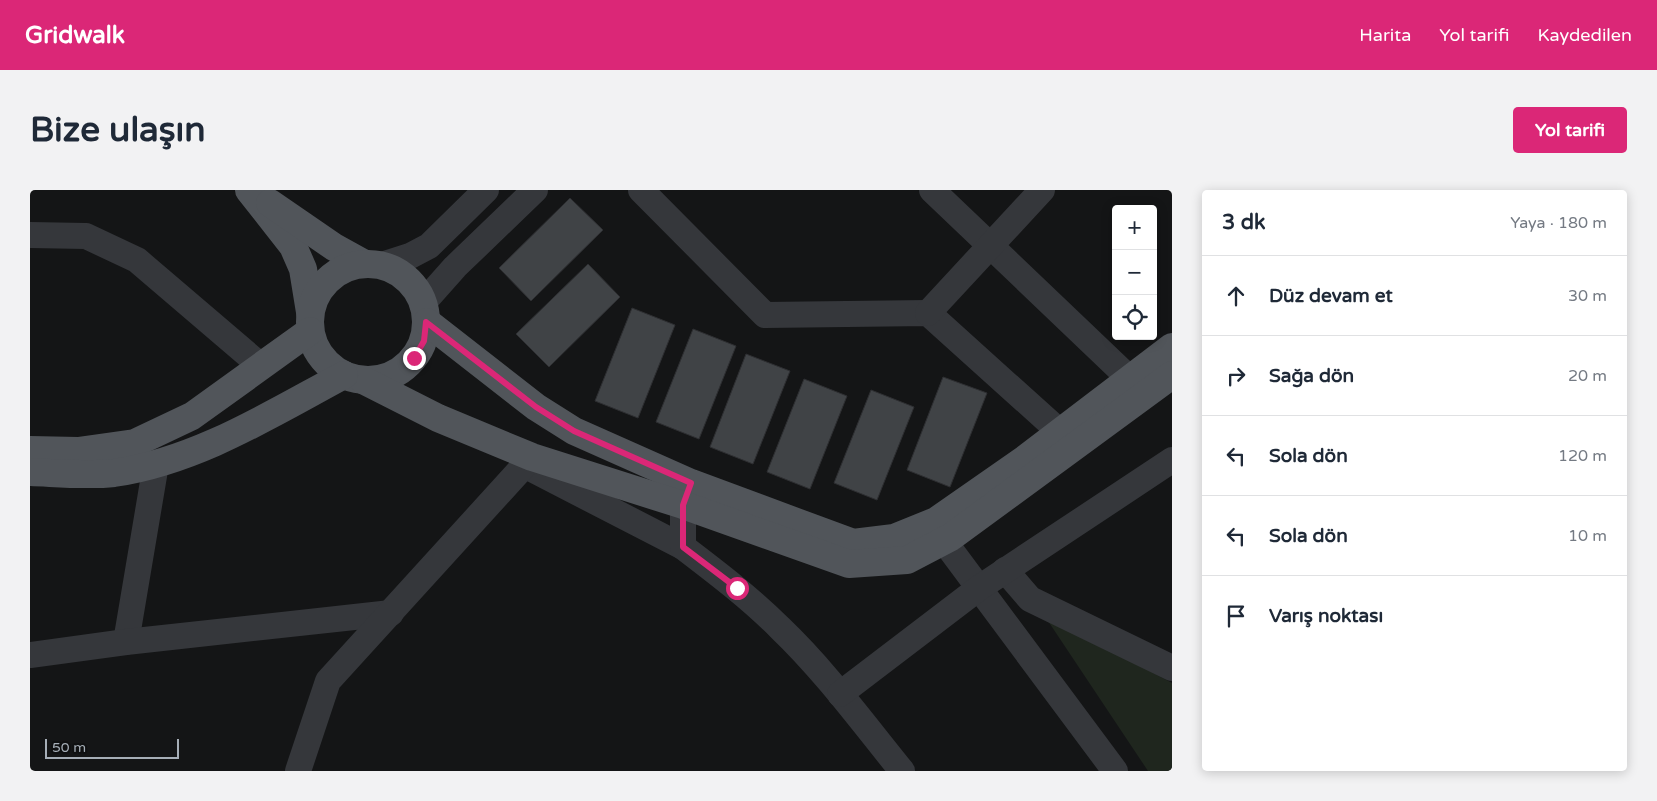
<!DOCTYPE html>
<html lang="tr">
<head>
<meta charset="utf-8">
<style>
	:root { --surface:#fff; --page:#f2f2f3; --text:#1f2937; --muted:#747a83; --line:#e0e1e3; --accent:#db2777 }
	body { margin:0; font-family:"Varela Round",sans-serif; background:var(--page); color:var(--text) }
	.controls { position:absolute; right:15px; top:15px; display:grid; overflow:hidden; border-radius:5px; box-shadow:0 2px 12px #0003 }
	.controls button { width:45px; height:45px; display:grid; place-items:center; padding:0; border:0; border-bottom:1px solid var(--line); background:var(--surface); color:var(--text); font:25px sans-serif }
	.scale { position:absolute; left:15px; bottom:12px; width:134px; box-sizing:border-box; padding-left:5px; border:2px solid #a6aeb7; border-top:0; font-size:14px; line-height:18px; white-space:nowrap; color:#a6aeb7; -webkit-text-stroke:4px #0f1011; paint-order:stroke }
	.stop { position:absolute; width:15px; height:15px; margin:-11px; border:4px solid #db2777; border-radius:50%; background:#fff }
	.stop.end { background:#db2777; border-color:#fff; box-shadow:0 1px 5px #0008 }
	.list { margin:0; padding:0; list-style:none }
	h2 { display:flex; justify-content:space-between; align-items:center; height:65px; margin:0; padding:0 20px; font-size:21px }
	h2 small { font-size:16px; font-weight:400; color:var(--muted) }
	.list li { display:grid; grid-template-columns:32px 1fr auto; gap:15px; align-items:center; box-sizing:border-box; height:80px; padding:0 20px; border-top:1px solid var(--line) }
	.list b { display:block; font-size:19px; white-space:nowrap }
	.list em { font-size:16px; font-style:normal; color:var(--muted) }
	.icon { flex:none; width:28px; height:28px; fill:none; stroke:currentColor; stroke-width:2; stroke-linecap:round; stroke-linejoin:round }
	.map { position:relative; flex:none; width:1142px; height:581px; overflow:hidden; border-radius:5px }
	header { display:flex; align-items:center; gap:30px; box-sizing:border-box; height:70px; padding:0 25px; background:var(--accent); color:#fff }
	header strong { font-size:24px }
	nav { display:flex; gap:28px; margin-inline-start:auto; font-size:18px }
	.intro { display:flex; align-items:center; justify-content:space-between; box-sizing:border-box; height:120px; padding:0 30px }
	h1 { margin:0; font-size:35px }
	.button { padding:12px 22px; border-radius:5px; background:var(--accent); color:#fff; font-size:18px; font-weight:700 }
	main { display:flex; gap:30px; padding:0 30px }
	aside { flex:1; background:var(--surface); border-radius:5px; box-shadow:0 2px 12px #0003 }
	.map>svg:first-child { display:block }
</style>
</head>
<body>
<header>
<strong>Gridwalk</strong>
<nav><a>Harita</a><a>Yol tarifi</a><a>Kaydedilen</a></nav>
</header>
<div class="intro"><h1>Bize ulaşın</h1><a class="button">Yol tarifi</a></div>
<main>
<div class="map">
<svg width="1142" height="581" viewBox="0 0 1142 581">
	<rect width="100%" height="100%" fill="#141516"/>
	<!-- green -->
	<polygon fill="#1f261e" points="1014,425 1142,493 1142,581 1118,581"/>
	<!-- building -->
	<g fill="#404346" stroke="#2e2f32">
		<polygon points="540,8 573,40 501,111 469,78"/>
		<polygon points="558,74 590,107 519,177 486,144"/>
		<polygon points="602,118 645,135 608,228 565,211"/>
		<polygon points="663,139 706,156 669,249 626,232"/>
		<polygon points="716,164 760,181 723,274 680,257"/>
		<polygon points="913,187 957,203 920,297 877,280"/>
		<polygon points="774,189 817,206 780,299 737,282"/>
		<polygon points="841,200 884,217 847,310 804,293"/>
	</g>
	<g fill="none" stroke-linecap="round" stroke-linejoin="round">
		<!-- minor -->
		<g stroke="#35373b" stroke-width="26">
			<polyline points="611,0 735,125 898,123 1030,242"/>
			<polyline points="902,0 1100,189"/>
			<polyline points="0,45 56,46 107,70 231,176"/>
			<polyline points="352,75 380,66 399,56 456,0"/>
			<polyline points="393,113 425,77 505,0"/>
			<polyline points="898,123 1012,0"/>
			<polyline points="494,275 653,357"/>
			<path d="M660 296 653 315V357C687 383 720 408 750 438 795 481 833 533 872 581"/>
			<polyline points="914,351 1085,581"/>
			<polyline points="975,380 1000,409 1142,478"/>
			<polyline points="96,452 126,274"/>
			<polyline points="0,465 96,452 361,423"/>
			<polyline points="810,504 949,398 1142,270"/>
			<polyline points="268,581 298,491 502,267"/>
		</g>
		<!-- major -->
		<g stroke="#51555a" stroke-width="28">
			<polyline points="219,0 263,56 273,79 280,122"/>
			<polyline points="240,13 304,57 333,73"/>
			<circle cx="338" cy="132" r="58"/>
			<polyline points="397,132 506,217 544,241 661,293 823,353 864,348 906,331 995,269 1142,157"/>
			<polyline points="333,190 408,228 502,267 653,315 819,374 877,370 921,347 1142,185"/>
			<polyline points="0,260 48,261 105,253 162,226 280,141"/>
			<path d="M0 282C27 283 57 286 84 283 167 271 241 224 314 185"/>
		</g>
	</g>
	<g fill="none" stroke-linecap="round" stroke-linejoin="round">
		<!-- route -->
		<polyline stroke="#db2777" stroke-width="6" points="384,168 394,151 396,132 506,217 544,241 661,293 653,315 653,357 707,398"/>
	</g>
</svg>
<div class="controls">
<button>+</button>
<button>−</button>
<button><svg class="icon" aria-label="locate" viewBox="0 0 24 24"><circle cx="12" cy="12" r="6"/><path d="M12 2v4M12 18v4M2 12h4M18 12h4"/></svg></button>
</div>
<div class="scale">50 m</div>
<div class="stop" style="left:707px;top:398px"></div>
<div class="stop end" style="left:384px;top:168px"></div>
</div>
<aside>
<h2>3 dk<small>Yaya · 180 m</small></h2>
<ul class="list">
<li><svg class="icon" aria-label="ahead" viewBox="0 0 24 24"><path d="M12 20V5M6 11l6-6 6 6"/></svg><div><b>Düz devam et</b></div><em>30 m</em></li>
<li><svg class="icon" aria-label="right" viewBox="0 0 24 24"><path d="M7 20v-9h11M14 6l5 5-5 5"/></svg><div><b>Sağa dön</b></div><em>20 m</em></li>
<li><svg class="icon" aria-label="left" viewBox="0 0 24 24"><path d="M17 20v-9H6M10 6l-5 5 5 5"/></svg><div><b>Sola dön</b></div><em>120 m</em></li>
<li><svg class="icon" aria-label="left" viewBox="0 0 24 24"><path d="M17 20v-9H6M10 6l-5 5 5 5"/></svg><div><b>Sola dön</b></div><em>10 m</em></li>
<li><svg class="icon" aria-label="arrive" viewBox="0 0 24 24"><path d="M6 21V4h12l-3 4 3 4H6"/></svg><div><b>Varış noktası</b></div></li>
</ul>
</aside>
</main>
</body>
</html>
